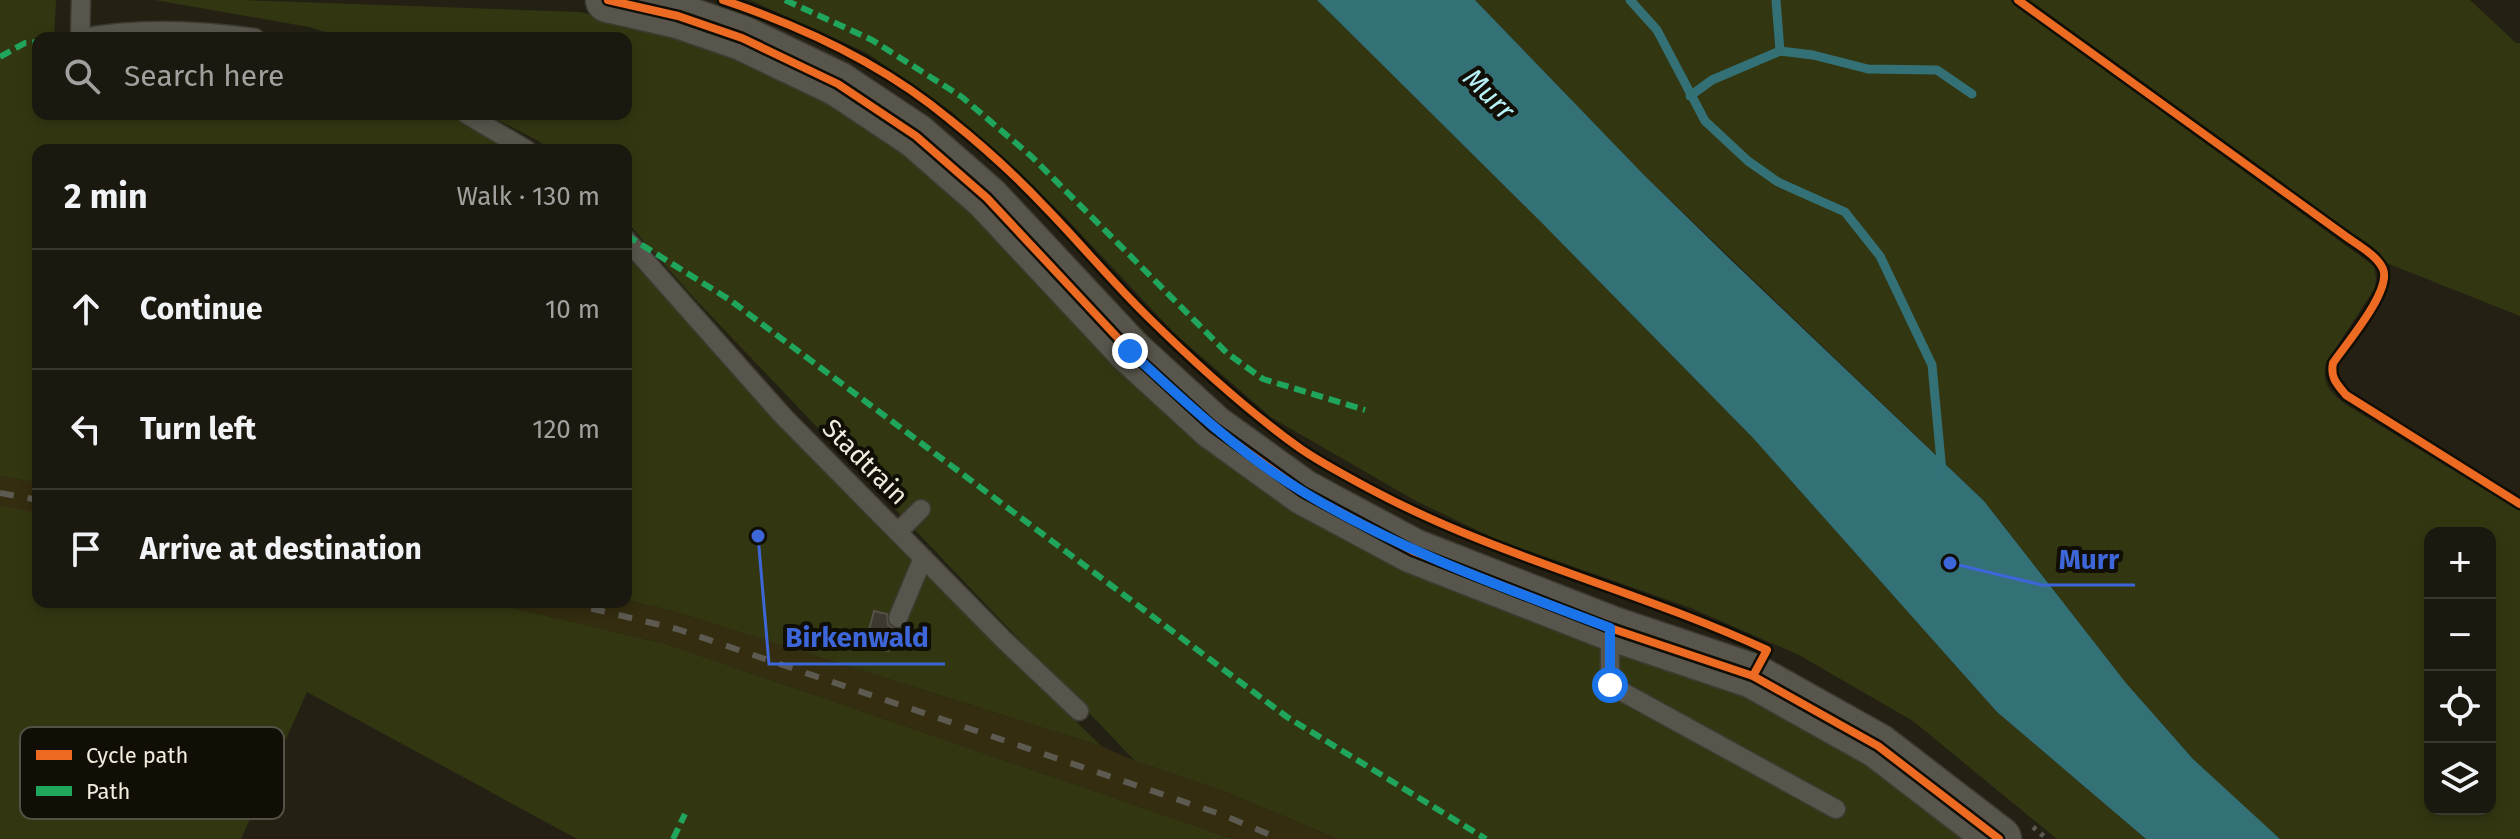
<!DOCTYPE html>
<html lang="en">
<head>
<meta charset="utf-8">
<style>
	:root { --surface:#1b190f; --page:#242218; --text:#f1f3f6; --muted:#a0a09e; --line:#39382f }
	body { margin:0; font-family:"Fira Sans",sans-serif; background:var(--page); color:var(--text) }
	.controls { position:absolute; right:24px; bottom:24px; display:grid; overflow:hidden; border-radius:16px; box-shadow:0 4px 12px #0003 }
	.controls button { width:72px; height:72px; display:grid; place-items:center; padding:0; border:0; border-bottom:2px solid var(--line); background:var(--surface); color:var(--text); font:40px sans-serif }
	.stop { position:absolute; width:24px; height:24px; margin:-18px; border:6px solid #1a73e8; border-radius:50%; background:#fff }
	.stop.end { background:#1a73e8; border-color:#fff; box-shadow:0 2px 8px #0008 }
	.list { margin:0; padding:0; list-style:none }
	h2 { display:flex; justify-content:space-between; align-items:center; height:104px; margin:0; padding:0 32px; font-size:34px }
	h2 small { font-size:26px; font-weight:400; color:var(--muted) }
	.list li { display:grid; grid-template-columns:52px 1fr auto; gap:24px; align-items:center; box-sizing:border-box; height:120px; padding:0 32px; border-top:2px solid var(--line) }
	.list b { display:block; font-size:30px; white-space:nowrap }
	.list em { font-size:26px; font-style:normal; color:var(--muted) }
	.icon { flex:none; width:44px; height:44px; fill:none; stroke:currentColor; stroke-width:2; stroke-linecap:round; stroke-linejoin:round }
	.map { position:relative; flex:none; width:2520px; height:839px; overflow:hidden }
	.search { position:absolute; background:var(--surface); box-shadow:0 4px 12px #0003; left:32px; top:32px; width:600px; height:88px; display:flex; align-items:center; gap:20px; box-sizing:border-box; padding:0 28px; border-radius:16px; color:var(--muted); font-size:30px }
	.panel { position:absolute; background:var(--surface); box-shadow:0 4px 12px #0003; left:32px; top:144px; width:600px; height:464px; border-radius:16px }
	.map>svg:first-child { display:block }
</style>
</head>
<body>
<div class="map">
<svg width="2520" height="839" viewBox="0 0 2520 839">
	<rect width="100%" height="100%" fill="#242114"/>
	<!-- built -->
	<g fill="#342d10">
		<polygon points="0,476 38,483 38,515 0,509"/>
		<polygon points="626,600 673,611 1101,746 1135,761 1224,791 1338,839 1233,839 666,644 488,602 626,602"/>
	</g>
	<!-- green -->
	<g fill="#333711" fill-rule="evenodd">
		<polygon points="0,0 56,0 54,38 38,38 38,114 448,114 507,150 38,150 38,483 0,476"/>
		<polygon points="155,0 242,0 579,12 666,29 736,51 909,145 1284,499 1347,542 1551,621 1747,689 1873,760 1981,839 1338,839 1224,791 1135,761 695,299 626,221 626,150 549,150 540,142 487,114 626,114 626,38 345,38 309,27"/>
		<polygon points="750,0 1317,0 1540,221 1753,438 1997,712 2146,839 2057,839 1913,721 1799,655 1691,608 1498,540 1416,501 1272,418 1174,333 1066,218 953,113 867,53"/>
		<path d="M1475 0H2010L2374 266 2376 278 2375 288 2326 363C2321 383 2330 392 2345 404L2520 511V839H2281L2269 830 2193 759 2126 683 1984 501 1644 175ZM2430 533H2490V809H2430Z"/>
		<polygon points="2027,0 2470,0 2516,43 2520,43 2520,316 2389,264"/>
		<polygon points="626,255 826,473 1101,746 673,611 626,600"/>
		<polygon points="0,506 38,513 38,602 488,602 666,644 1233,839 577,839 307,692 241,839 0,839"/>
	</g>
	<!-- water -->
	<polygon fill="#337177" points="1317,0 1475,0 1644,175 1731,260 1984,501 2126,683 2193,759 2280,839 2146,839 1997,712 1753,438 1540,221"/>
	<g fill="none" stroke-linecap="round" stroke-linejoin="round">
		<!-- stream -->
		<g stroke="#337177" stroke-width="9">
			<polyline points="1630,0 1657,30 1705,121 1748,161 1778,182 1845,212 1880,256 1932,365 1942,472"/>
			<polyline points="1776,0 1780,51"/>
			<polyline points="1690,96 1712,80 1780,51 1813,55 1868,69 1937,70 1972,94"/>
		</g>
	</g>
	<!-- building -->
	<polygon fill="#3d3930" stroke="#565147" stroke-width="2" points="874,611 887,614 888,625 895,629 888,651 865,645"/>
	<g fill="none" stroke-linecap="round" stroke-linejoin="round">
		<defs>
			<g id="service">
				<polyline points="80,38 81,0"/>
				<path d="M82 38C139 27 199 30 255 38"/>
				<polyline points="466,114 527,150"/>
				<polyline points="626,239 783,416 1005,641 1079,711"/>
				<polyline points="898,532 921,509"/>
				<polyline points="898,618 923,558"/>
				<polyline points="1610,630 1610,685 1836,809"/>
			</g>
			<polyline id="tertiary" points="608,0 678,16 742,38 838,84 916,136 987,198 1130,351 1213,427 1303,492 1413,551 1610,628 1753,676 1878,746 1999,839"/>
		</defs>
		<!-- service casing -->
		<use href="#service" stroke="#3e3c32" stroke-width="21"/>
		<!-- tertiary casing -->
		<use href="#tertiary" stroke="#3e3c32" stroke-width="47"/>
		<!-- path -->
		<polyline stroke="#5a5850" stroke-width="5" stroke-dasharray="4 6" stroke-linecap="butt" points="2033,827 2047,839"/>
		<!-- service -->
		<use href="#service" stroke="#58564c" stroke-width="18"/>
		<!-- tertiary -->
		<use href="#tertiary" stroke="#58564c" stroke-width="44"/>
		<!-- rail -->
		<g stroke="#5d5b51" stroke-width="6" stroke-dasharray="14 14" stroke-linecap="butt">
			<polyline points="0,493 38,500"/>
			<polyline points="564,602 677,629 1223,815 1280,839"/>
		</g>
		<!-- quiet -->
		<g stroke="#20a55d" stroke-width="6" stroke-dasharray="12 6" stroke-linecap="butt">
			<polyline points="785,0 872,40 962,97 1031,156 1227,353 1263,379 1365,410"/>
			<polyline points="0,57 25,43 38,42"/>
			<polyline points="626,235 730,300 1287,717 1486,839"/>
			<polyline points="673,839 685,814"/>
		</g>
		<defs>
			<g id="cycleway">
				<polyline points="608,0 678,16 742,38 838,84 916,136 987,198 1130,351 1213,427 1303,492 1413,551 1610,628 1753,676 1878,746 1999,839"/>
				<path d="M723 0C804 27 883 64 949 119 983 146 1016 176 1046 208 1081 244 1113 283 1149 318 1197 365 1246 410 1301 449 1323 464 1348 477 1372 490 1497 557 1638 590 1767 650L1753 676"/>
				<path d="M2018 0 2344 235C2356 244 2377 255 2383 269 2392 291 2345 345 2333 363 2330 378 2337 384 2346 395L2520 504"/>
			</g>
		</defs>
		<!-- cycleway casing -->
		<use href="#cycleway" stroke="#110e05" stroke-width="13"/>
		<!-- cycleway -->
		<use href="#cycleway" stroke="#ed6a23" stroke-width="8"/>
	</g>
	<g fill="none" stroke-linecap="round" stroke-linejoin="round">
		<!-- route -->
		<path stroke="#1a73e8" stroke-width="10" d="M1130 351C1185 402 1240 454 1305 493 1401 551 1505 588 1610 628V685"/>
	</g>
	<g text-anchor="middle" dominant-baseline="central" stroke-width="8" stroke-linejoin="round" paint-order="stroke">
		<!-- street labels -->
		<g font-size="26" fill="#f0ecde" stroke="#110e05">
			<text transform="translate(865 462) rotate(45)">Stadtrain</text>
		</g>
		<!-- water labels -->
		<g font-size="28" font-style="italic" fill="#b7f0f7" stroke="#110e05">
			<text transform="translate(1489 94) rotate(45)">Murr</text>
		</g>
	</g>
	<!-- legend -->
	<rect x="20" y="727" width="264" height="92" rx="12" fill="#110e05" stroke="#545146" stroke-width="2"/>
	<rect x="36" y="750" width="36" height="10" fill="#ed6a23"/>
	<rect x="36" y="786" width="36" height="10" fill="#20a55d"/>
	<g font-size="22" fill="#f0ecde">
		<text x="86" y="763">Cycle path</text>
		<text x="86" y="799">Path</text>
	</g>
	<!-- callouts -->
	<path fill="none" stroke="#3d66d9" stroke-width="3" d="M1950 563L2042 585H2135M758 536L769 664H945"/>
	<g fill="#3d66d9" stroke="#110e05" stroke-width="3">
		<circle cx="1950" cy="563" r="8"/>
		<circle cx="758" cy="536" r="8"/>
	</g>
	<g font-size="28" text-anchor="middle" font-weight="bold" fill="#3d66d9" stroke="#110e05" stroke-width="8" stroke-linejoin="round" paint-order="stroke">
		<text x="2089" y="569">Murr</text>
		<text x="857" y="647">Birkenwald</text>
	</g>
</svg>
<div class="controls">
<button>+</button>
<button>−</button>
<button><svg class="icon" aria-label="locate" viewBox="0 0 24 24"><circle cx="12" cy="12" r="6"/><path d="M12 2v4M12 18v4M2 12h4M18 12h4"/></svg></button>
<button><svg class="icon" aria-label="layers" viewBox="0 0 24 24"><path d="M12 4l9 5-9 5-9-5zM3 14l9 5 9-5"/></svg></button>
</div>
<div class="stop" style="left:1610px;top:685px"></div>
<div class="stop end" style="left:1130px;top:351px"></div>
<div class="search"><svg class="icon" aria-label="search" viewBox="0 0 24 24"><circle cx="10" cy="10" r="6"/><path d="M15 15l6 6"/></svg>Search here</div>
<section class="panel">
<h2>2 min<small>Walk · 130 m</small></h2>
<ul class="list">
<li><svg class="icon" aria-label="ahead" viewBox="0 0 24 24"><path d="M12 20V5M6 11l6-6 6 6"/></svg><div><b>Continue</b></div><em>10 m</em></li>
<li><svg class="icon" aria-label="left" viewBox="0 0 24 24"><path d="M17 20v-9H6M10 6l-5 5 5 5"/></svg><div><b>Turn left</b></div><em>120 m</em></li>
<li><svg class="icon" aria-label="arrive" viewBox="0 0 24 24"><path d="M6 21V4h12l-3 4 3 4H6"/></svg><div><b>Arrive at destination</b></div></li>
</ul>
</section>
</div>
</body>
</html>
